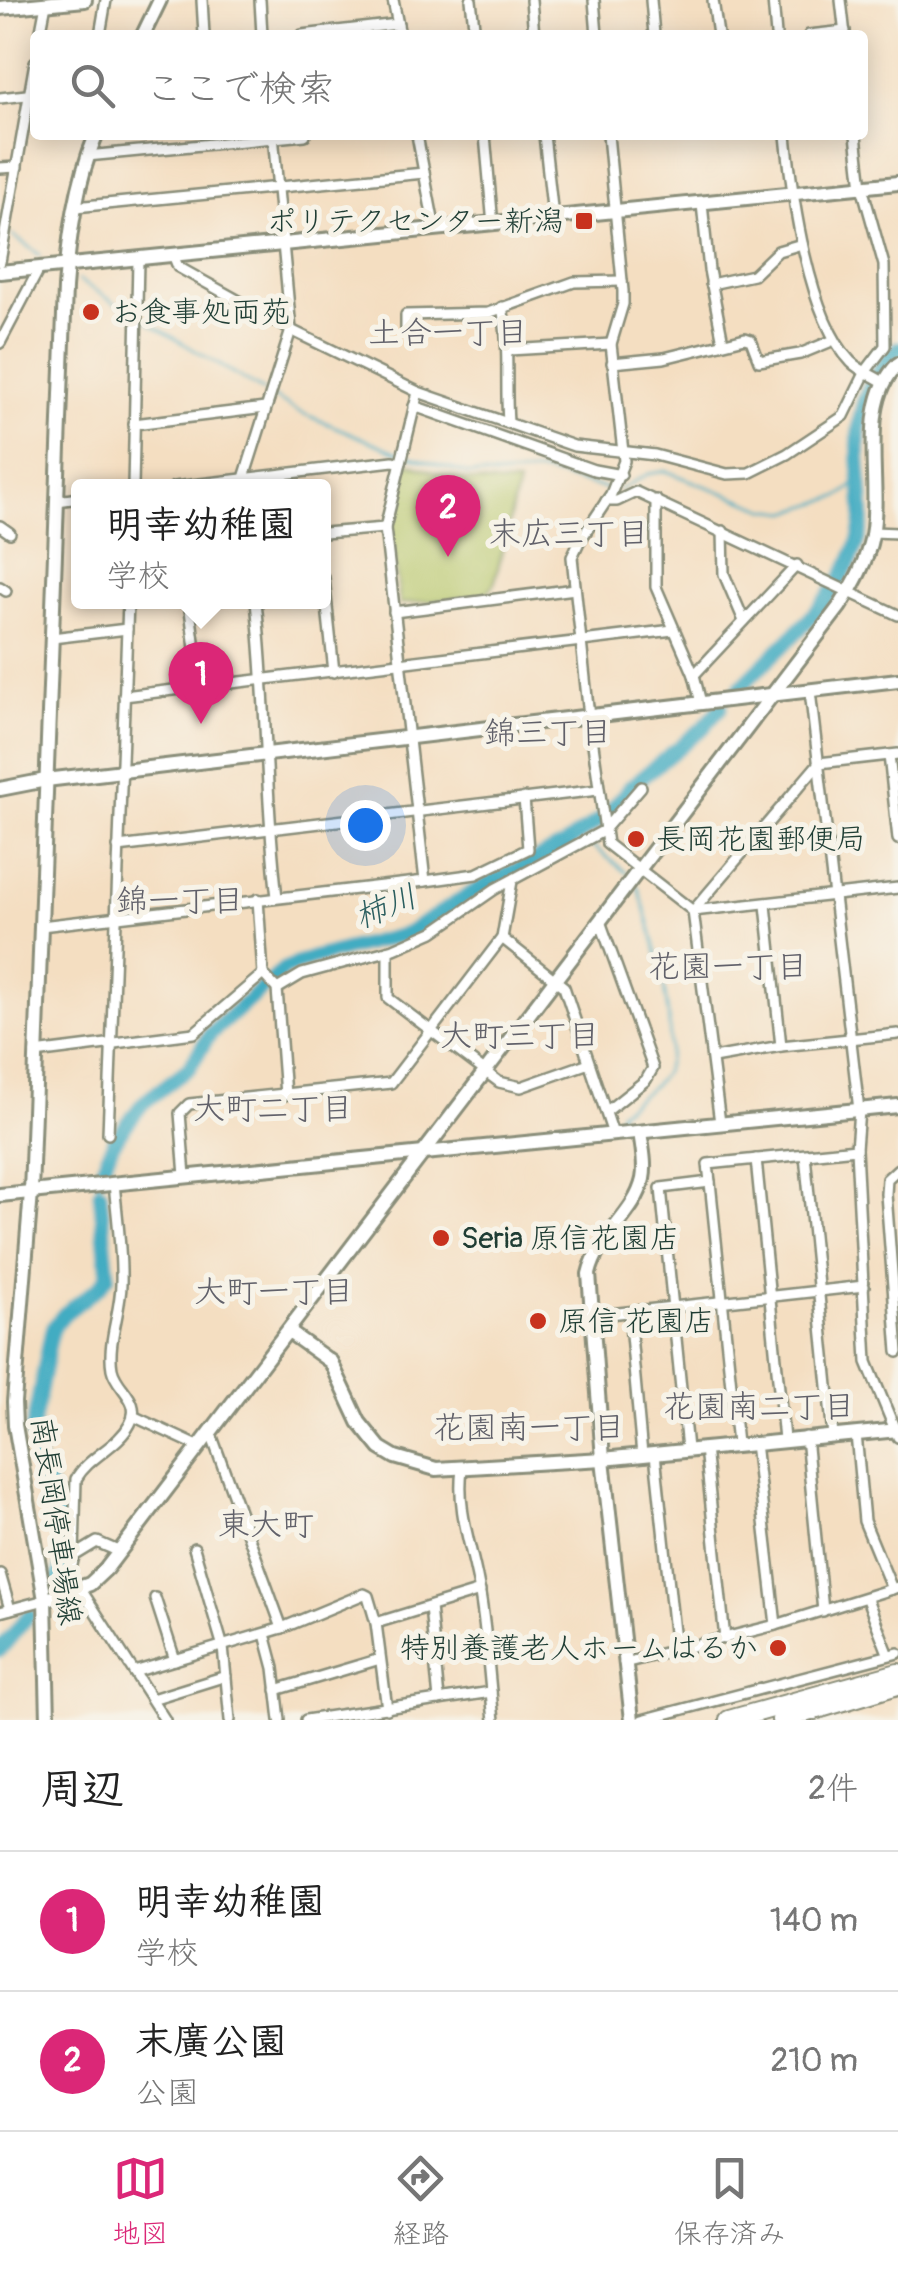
<!DOCTYPE html>
<html lang="ja">
<head>
<meta charset="utf-8">
<style>
	:root { --surface:#fff; --page:#f2f2f2; --text:#222; --muted:#767676; --line:#e0e0e0; --accent:#db2777 }
	body { margin:0; font-family:Pangolin,"Klee One",sans-serif; background:var(--page); color:var(--text) }
	.you { position:absolute; left:365px; top:825px; width:35px; height:35px; margin:-25px; border:8px solid #fff; border-radius:50%; background:#1a73e8; box-shadow:0 0 0 15px #1a73e833 }
	.badge { display:grid; place-items:center; width:65px; height:65px; border-radius:50%; background:var(--accent); color:#fff; font-size:32px; font-weight:700 }
	.pin { position:absolute; translate:-50% -82px; filter:drop-shadow(0 2px 5px #0008) }
	.pin::after { content:''; position:absolute; top:52px; width:35px; height:30px; background:inherit; clip-path:polygon(0 0,100% 0,50% 100%) }
	.popup { position:absolute; left:71px; top:479px; width:260px; height:130px; box-sizing:border-box; display:grid; place-content:center; border-radius:10px; background:var(--surface); filter:drop-shadow(0 2px 8px #0005); font-size:32px; white-space:nowrap; color:var(--muted) }
	.popup b { font-size:38px; color:var(--text) }
	.popup::after { content:''; position:absolute; left:50%; top:100%; margin-left:-20px; border:20px solid transparent; border-top-color:var(--surface) }
	.list { margin:0; padding:0; list-style:none }
	h2 { display:flex; justify-content:space-between; align-items:center; height:130px; margin:0; padding:0 40px; font-size:42px }
	h2 small { font-size:32px; font-weight:400; color:var(--muted) }
	.list li { display:grid; grid-template-columns:65px 1fr auto; gap:30px; align-items:center; box-sizing:border-box; height:140px; padding:0 40px; border-top:2px solid var(--line) }
	.list b { display:block; font-size:38px; white-space:nowrap }
	.list p { margin:0; font-size:32px; white-space:nowrap; color:var(--muted) }
	.list em { font-size:32px; font-style:normal; color:var(--muted) }
	.icon { flex:none; width:55px; height:55px; fill:none; stroke:currentColor; stroke-width:2; stroke-linecap:round; stroke-linejoin:round }
	.map { position:relative; flex:none; width:898px; height:1720px; overflow:hidden }
	.search { position:absolute; background:var(--surface); box-shadow:0 5px 25px #0003; left:30px; right:30px; top:30px; height:110px; display:flex; align-items:center; gap:25px; box-sizing:border-box; padding:0 35px; border-radius:10px; color:var(--muted); font-size:38px }
	.sheet { height:410px; background:var(--surface) }
	nav { display:flex; justify-content:space-around; align-items:center; box-sizing:border-box; height:140px; border-top:2px solid var(--line); background:var(--surface); font-size:28px; color:var(--muted) }
	nav a { display:grid; justify-items:center; gap:5px }
	nav .on { color:var(--accent) }
	.map>svg:first-child { display:block }
</style>
</head>
<body>
<div class="map">
<svg width="898" height="1720" viewBox="0 0 898 1720">
	<rect width="100%" height="100%" fill="#f7f3e8"/>
	<filter id="ink" filterUnits="userSpaceOnUse"><feTurbulence type="fractalNoise" baseFrequency=".01" numOctaves="2"/><feDisplacementMap in="SourceGraphic" scale="20" xChannelSelector="R" yChannelSelector="G"/><feConvolveMatrix kernelMatrix="1 2 1 2 8 2 1 2 1" color-interpolation-filters="sRGB"/></filter>
	<filter id="wash" filterUnits="userSpaceOnUse"><feTurbulence type="fractalNoise" baseFrequency=".0048" numOctaves="4" result="noise"/><feDisplacementMap in="SourceGraphic" scale="40" xChannelSelector="R" yChannelSelector="G"/><feGaussianBlur stdDeviation="2.25" result="paint"/><feColorMatrix in="noise" values="0 0 0 0 0 0 0 0 0 0 0 0 0 0 0 0 0 1.4 0 .05"/><feComposite in="paint" operator="in"/></filter>
	<g filter="url(#wash)">
		<rect width="100%" height="100%" fill="#f4dec1"/>
		<!-- green -->
		<path fill="#b6c669" stroke="#6a824e" stroke-width="2.5" d="M407 462C445 478 477 484 518 484L494 585 483 596 400 604 391 529Z"/>
		<g fill="none" stroke-linecap="round" stroke-linejoin="round">
			<!-- stream -->
			<g stroke="#43acc2" stroke-width="2.5">
				<polyline points="12,235 40,255"/>
				<polyline points="78,280 132,313"/>
				<polyline points="139,317 297,411 396,452 468,474 496,476 541,472 611,490"/>
				<polyline points="619,490 648,474 666,471 766,509 788,512 840,496 851,488 860,474"/>
				<polyline points="590,844 627,873"/>
				<path d="M620 1123 619 1112C633 1099 656 1089 665 1070 681 1035 651 922 637 885"/>
			</g>
			<!-- river -->
			<g stroke="#43acc2" stroke-width="15">
				<path d="M740 688C781 644 837 604 857 545 866 522 862 499 860 476 855 426 859 383 898 348"/>
				<polyline points="99,1176 114,1141 143,1103 189,1068 210,1034 284,969 312,958 406,934 483,886 563,846 608,814 631,786 703,728 721,707"/>
				<polyline points="57,1579 61,1570 64,1516 40,1471 32,1431 52,1329 64,1314 99,1287 108,1276 100,1192"/>
				<polyline points="0,1650 29,1615"/>
			</g>
		</g>
	</g>
	<g filter="url(#ink)">
		<g fill="none" stroke-linecap="round" stroke-linejoin="round">
			<defs>
				<g id="street">
					<polyline points="202,0 204,35"/>
					<polyline points="260,0 262,35"/>
					<polyline points="393,0 400,35"/>
					<polyline points="471,0 475,35"/>
					<polyline points="531,0 534,35"/>
					<polyline points="594,0 597,35"/>
					<polyline points="651,0 654,35"/>
					<polyline points="713,0 718,35"/>
					<polyline points="773,0 776,35"/>
					<polyline points="841,0 845,35"/>
					<polyline points="40,35 46,4"/>
					<polyline points="100,35 106,0"/>
					<polyline points="302,35 398,24"/>
					<polyline points="809,35 845,31"/>
					<polyline points="0,98 35,94"/>
					<polyline points="417,135 435,230"/>
					<polyline points="485,135 493,225"/>
					<polyline points="544,135 553,217"/>
					<polyline points="608,135 623,291 623,304 611,344 624,461 611,494 579,542 572,557 589,716 607,844 693,911 898,888"/>
					<path d="M786 135C792 196 808 317 851 362 860 371 873 375 883 382"/>
					<polyline points="87,156 305,135"/>
					<polyline points="0,168 17,167"/>
					<polyline points="702,204 709,270 723,342"/>
					<polyline points="75,207 424,173"/>
					<polyline points="174,257 178,267 291,330 418,392 574,446 655,455 727,474 749,473 787,454 844,416 866,371 885,346 884,265 862,187 856,135"/>
					<polyline points="0,262 35,62"/>
					<polyline points="711,284 753,275 778,251 802,244"/>
					<path d="M502 307C510 346 505 383 508 422"/>
					<polyline points="406,332 406,315 488,313 574,282 622,281"/>
					<polyline points="0,343 39,269"/>
					<polyline points="509,350 611,344"/>
					<polyline points="612,363 664,358 745,338 751,340 759,361 800,354 834,340"/>
					<polyline points="414,406 594,470 621,475"/>
					<polyline points="134,424 265,408"/>
					<polyline points="133,487 138,260"/>
					<polyline points="174,487 393,461 401,463"/>
					<polyline points="245,487 244,478 291,330 273,135"/>
					<polyline points="656,500 656,587 694,675 701,703"/>
					<polyline points="57,501 79,498"/>
					<polyline points="606,501 617,501 636,492 898,615"/>
					<polyline points="0,526 10,533"/>
					<polyline points="723,531 724,574 744,621"/>
					<polyline points="873,532 898,533"/>
					<polyline points="324,533 385,528"/>
					<polyline points="324,578 334,672"/>
					<polyline points="0,587 6,591"/>
					<polyline points="189,602 200,687"/>
					<path d="M256 602C267 700 265 799 277 897"/>
					<polyline points="394,612 575,589"/>
					<polyline points="52,638 127,629"/>
					<polyline points="694,675 797,565"/>
					<polyline points="810,691 859,1110 856,1149 867,1362 898,1437"/>
					<polyline points="124,696 673,630"/>
					<polyline points="889,755 898,839"/>
					<polyline points="118,847 598,790"/>
					<polyline points="425,881 476,874 528,849 524,798"/>
					<polyline points="258,899 263,974 277,989 285,1095"/>
					<polyline points="766,905 781,1046"/>
					<polyline points="600,921 653,1068 646,1080 607,1111"/>
					<polyline points="41,926 425,881 385,528 418,392"/>
					<polyline points="502,938 564,987 613,1134"/>
					<polyline points="388,951 388,998 499,1082 521,1087 589,1063"/>
					<polyline points="277,989 302,974 394,949 433,932 495,889 603,831 641,787"/>
					<polyline points="35,1053 194,1033 263,974"/>
					<polyline points="713,1058 781,1046 898,1034"/>
					<polyline points="720,1123 693,911 819,763 898,754"/>
					<polyline points="108,1134 128,602"/>
					<polyline points="805,1155 833,1436"/>
					<polyline points="756,1159 784,1439"/>
					<polyline points="898,1169 887,1179 886,1194 898,1352"/>
					<polyline points="185,1176 180,1113 189,1104 391,1083 502,938 512,881"/>
					<polyline points="710,1182 737,1444"/>
					<polyline points="629,1313 642,1455"/>
					<polyline points="591,1316 864,1286"/>
					<polyline points="133,1416 200,1447"/>
					<polyline points="211,1434 282,1628"/>
					<polyline points="856,1434 864,1521 892,1589"/>
					<polyline points="806,1437 823,1611"/>
					<polyline points="755,1443 776,1625"/>
					<polyline points="705,1448 725,1639"/>
					<polyline points="687,1449 661,1188 710,1182 708,1164 856,1149"/>
					<polyline points="655,1454 676,1651"/>
					<path d="M462 1469C456 1513 474 1552 480 1594 487 1635 489 1678 494 1720"/>
					<polyline points="194,1548 223,1647 230,1720"/>
					<polyline points="74,1556 97,1542 120,1552"/>
					<polyline points="0,1574 10,1609"/>
					<polyline points="80,1588 165,1720"/>
					<path d="M66 1592 74 1556 76 1479C89 1456 118 1447 130 1424 143 1400 116 1389 112 1369 107 1342 121 1311 121 1284 122 1250 117 1216 114 1183"/>
					<polyline points="155,1598 175,1660"/>
					<polyline points="867,1599 888,1653"/>
					<polyline points="430,1607 439,1700"/>
					<polyline points="0,1612 45,1600"/>
					<polyline points="376,1623 480,1591"/>
					<polyline points="265,1634 274,1668 280,1720"/>
					<polyline points="624,1663 776,1625 898,1587"/>
					<polyline points="134,1672 282,1628 364,1594 368,1596 376,1623 387,1709"/>
					<polyline points="276,1690 380,1659"/>
					<polyline points="152,1699 226,1676"/>
					<polyline points="306,1720 491,1692"/>
					<polyline points="642,1720 898,1653"/>
				</g>
				<g id="secondary">
					<polyline points="0,8 85,0"/>
					<polyline points="143,35 160,0"/>
					<polyline points="0,272 898,183"/>
					<polyline points="0,789 46,780 898,680"/>
					<polyline points="0,1195 898,1106"/>
					<polyline points="289,1332 331,1362 359,1422 380,1448 395,1457 436,1469 603,1459 898,1430"/>
					<path d="M45 1600 90 1584 106 1569 840 606C854 584 867 561 872 535 882 482 857 404 898 364"/>
					<path d="M48 1720 45 1600 15 1425 14 1402 31 1192 65 288C69 237 76 183 96 135"/>
					<path d="M632 1720 603 1459 589 1274C598 1235 635 1215 643 1179 646 1164 642 1147 640 1132"/>
				</g>
				<g id="highway">
					<polyline points="729,1720 898,1673"/>
					<polyline points="781,1720 898,1685"/>
				</g>
			</defs>
			<!-- street casing -->
			<use href="#street" stroke="#8a8e7a" stroke-width="14"/>
			<!-- secondary casing -->
			<use href="#secondary" stroke="#8a8e7a" stroke-width="18"/>
			<!-- highway casing -->
			<use href="#highway" stroke="#8a8e7a" stroke-width="22"/>
			<!-- street -->
			<use href="#street" stroke="#fff" stroke-width="9"/>
			<!-- secondary -->
			<use href="#secondary" stroke="#fff" stroke-width="12"/>
			<!-- highway -->
			<use href="#highway" stroke="#fff" stroke-width="18"/>
		</g>
	</g>
	<!-- markers -->
	<g fill="#c8321e" stroke="#f7f3e8" stroke-width="4">
		<rect x="574" y="211" width="20" height="20" rx="5"/>
		<circle cx="91" cy="312" r="10"/>
		<circle cx="636" cy="839" r="10"/>
		<circle cx="441" cy="1238" r="10"/>
		<circle cx="538" cy="1321" r="10"/>
		<circle cx="778" cy="1648" r="10"/>
	</g>
	<g text-anchor="middle" dominant-baseline="central" stroke-width="10" stroke-linejoin="round" paint-order="stroke">
		<!-- poi labels -->
		<g font-size="30" fill="#1f3d34" stroke="#f7f3e8" text-anchor="start">
			<text x="564" y="221" text-anchor="end">ポリテクセンター新潟</text>
			<text x="111" y="312">お食事処両苑</text>
			<text x="656" y="839">長岡花園郵便局</text>
			<text x="461" y="1238">Seria 原信花園店</text>
			<text x="558" y="1321">原信 花園店</text>
			<text x="758" y="1648" text-anchor="end">特別養護老人ホームはるか</text>
		</g>
		<!-- street labels -->
		<g font-size="30" fill="#1f3d34" stroke="#f7f3e8">
			<text transform="translate(56 1521) rotate(82)">南長岡停車場線</text>
		</g>
		<!-- neighbourhood labels -->
		<g font-size="32" fill="#61616a" stroke="#f7f3e8">
			<text x="448" y="333">土合一丁目</text>
			<text x="569" y="534">末広三丁目</text>
			<text x="548" y="733">錦三丁目</text>
			<text x="180" y="901">錦一丁目</text>
			<text x="728" y="967">花園一丁目</text>
			<text x="520" y="1036">大町三丁目</text>
			<text x="273" y="1109">大町二丁目</text>
			<text x="274" y="1292">大町一丁目</text>
			<text x="759" y="1407">花園南二丁目</text>
			<text x="529" y="1428">花園南一丁目</text>
			<text x="266" y="1525">東大町</text>
		</g>
		<!-- water labels -->
		<g font-size="32" font-style="italic" fill="#2a5e5f" stroke="#f7f3e8">
			<text transform="translate(386 907) rotate(-22)">柿川</text>
		</g>
	</g>
</svg>
<div class="you"></div>
<div class="pin badge" style="left:201px;top:724px">1</div>
<div class="popup"><b>明幸幼稚園</b>学校</div>
<div class="pin badge" style="left:448px;top:557px">2</div>
<div class="search"><svg class="icon" aria-label="search" viewBox="0 0 24 24"><circle cx="10" cy="10" r="6"/><path d="M15 15l6 6"/></svg>ここで検索</div>
</div>
<section class="sheet">
<h2>周辺<small>2件</small></h2>
<ul class="list">
<li><span class="badge">1</span><div><b>明幸幼稚園</b><p>学校</p></div><em>140 m</em></li>
<li><span class="badge">2</span><div><b>末廣公園</b><p>公園</p></div><em>210 m</em></li>
</ul>
</section>
<nav>
<a class="on"><svg class="icon" aria-label="map" viewBox="0 0 24 24"><path d="M3 6l6-2 6 2 6-2v14l-6 2-6-2-6 2zM9 4v14M15 6v14"/></svg>地図</a>
<a><svg class="icon" aria-label="directions" viewBox="0 0 24 24"><path d="M12 3l9 9-9 9-9-9zM9 14v-3h6M13 9l2 2-2 2"/></svg>経路</a>
<a><svg class="icon" aria-label="saved" viewBox="0 0 24 24"><path d="M7 4h10v16l-5-4-5 4z"/></svg>保存済み</a>
</nav>
</body>
</html>
